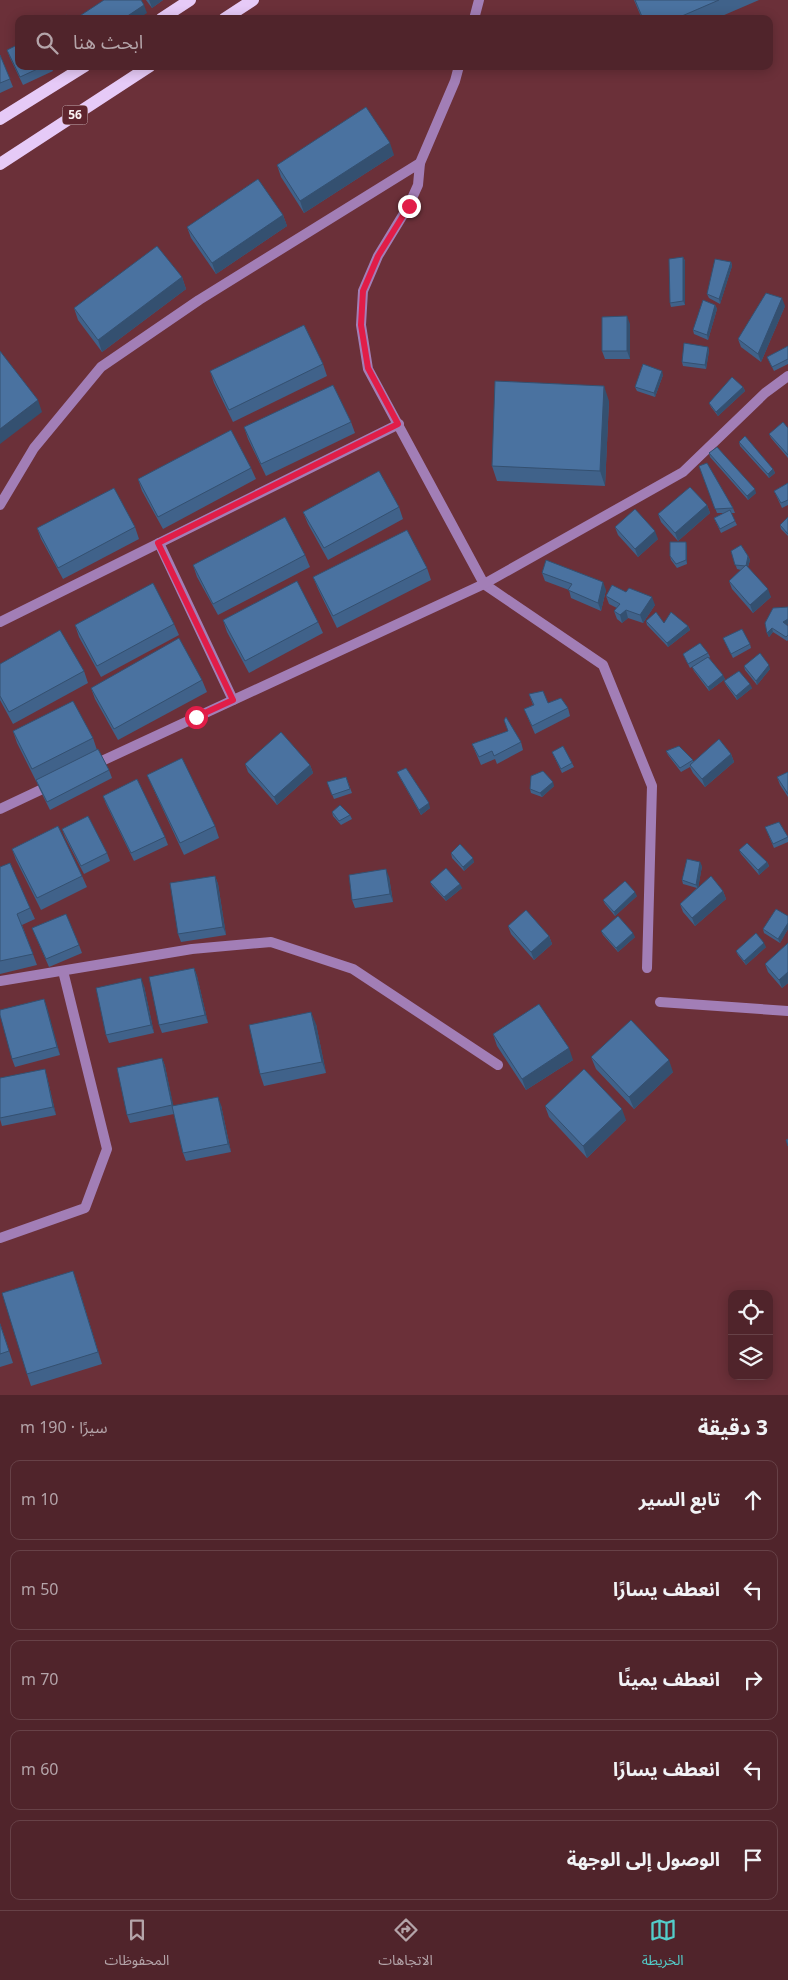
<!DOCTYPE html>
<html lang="ar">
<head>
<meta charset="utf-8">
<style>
	:root { --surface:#50242b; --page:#5a3037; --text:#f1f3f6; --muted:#b4a4a9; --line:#674147; --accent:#53cdca }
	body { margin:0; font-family:Georgia,"Noto Sans Arabic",serif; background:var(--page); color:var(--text); direction:rtl }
	.controls { position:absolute; right:15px; bottom:15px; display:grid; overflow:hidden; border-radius:10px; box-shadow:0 2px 12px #0003 }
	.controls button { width:45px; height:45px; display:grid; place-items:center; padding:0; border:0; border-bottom:1px solid var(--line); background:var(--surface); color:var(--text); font:25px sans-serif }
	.stop { position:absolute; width:15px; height:15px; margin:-11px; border:4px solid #e11d48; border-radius:50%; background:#fff }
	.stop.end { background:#e11d48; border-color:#fff; box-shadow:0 1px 5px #0008 }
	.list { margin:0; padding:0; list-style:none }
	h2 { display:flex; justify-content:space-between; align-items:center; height:65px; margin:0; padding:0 20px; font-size:21px }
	h2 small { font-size:16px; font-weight:400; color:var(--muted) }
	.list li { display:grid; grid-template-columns:32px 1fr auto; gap:15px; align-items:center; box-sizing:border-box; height:80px; margin:0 10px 10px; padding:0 10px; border:1px solid var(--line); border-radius:10px }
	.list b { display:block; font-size:19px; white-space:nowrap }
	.list em { font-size:16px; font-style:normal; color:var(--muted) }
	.icon { flex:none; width:28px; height:28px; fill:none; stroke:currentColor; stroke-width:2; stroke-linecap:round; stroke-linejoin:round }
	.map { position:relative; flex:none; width:788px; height:1395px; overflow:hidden; direction:ltr }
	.search { position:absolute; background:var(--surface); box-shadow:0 2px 12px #0003; left:15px; right:15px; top:15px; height:55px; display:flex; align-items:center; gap:12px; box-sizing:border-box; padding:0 18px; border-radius:10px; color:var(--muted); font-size:19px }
	.sheet { height:515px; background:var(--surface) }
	nav { display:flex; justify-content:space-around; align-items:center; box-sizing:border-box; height:70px; border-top:1px solid var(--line); background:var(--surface); font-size:14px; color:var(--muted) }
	nav a { display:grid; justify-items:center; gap:2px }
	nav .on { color:var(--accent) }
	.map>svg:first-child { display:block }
</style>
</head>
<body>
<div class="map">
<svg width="788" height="1395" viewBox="0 0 788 1395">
	<rect width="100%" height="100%" fill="#6b3039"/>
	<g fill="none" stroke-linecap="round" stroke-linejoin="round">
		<!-- minor -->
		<g stroke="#a27eb6" stroke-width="10">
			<polyline points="474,19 479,0"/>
			<polyline points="420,163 418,185 409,205 378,256 363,291 361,325 368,369 484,584 603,665 652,786 647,968"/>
			<polyline points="0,505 34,448 101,367 199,300 420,163 455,81 459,66"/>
			<polyline points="159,543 233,700"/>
			<polyline points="0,622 399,424"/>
			<polyline points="91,766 484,584 683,472 765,393 788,376"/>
			<polyline points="0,809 51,785"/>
			<polyline points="0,981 192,949 271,942 353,969 498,1065"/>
			<polyline points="660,1002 788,1011"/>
			<polyline points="0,1238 85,1208 107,1149 63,971"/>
		</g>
		<!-- primary -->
		<g stroke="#e6caf7" stroke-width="12">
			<polyline points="161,19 190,0"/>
			<polyline points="224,19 253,0"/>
			<polyline points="0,119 85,66"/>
			<polyline points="0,164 150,66"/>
		</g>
	</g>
	<!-- wall -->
	<g fill="#40628a">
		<polygon points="146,0 163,0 152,8"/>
		<polygon points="634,0 759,0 715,19 642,19"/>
		<polygon points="7,50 19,66 51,66 53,71 23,85 10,58"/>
		<polygon points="0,55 13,87 0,93"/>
		<polygon points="394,155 304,213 281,177 277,165"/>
		<polygon points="283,215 287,226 216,274 191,238 187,227"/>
		<polygon points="683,257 685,261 685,305 671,307 670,303"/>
		<polygon points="731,262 732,266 720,304 709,298 707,294"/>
		<polygon points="182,277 186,289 102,352 78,320 74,308"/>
		<polygon points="715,305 717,309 708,340 694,334 693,330"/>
		<polygon points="785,306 761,362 741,347 738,339"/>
		<polygon points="630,324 630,359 605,359 602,351"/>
		<polygon points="788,346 788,364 774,371 767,357"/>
		<polygon points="708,347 709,351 706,369 683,366 682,362"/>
		<polygon points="323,364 327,376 233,422 214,383 210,371"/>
		<polygon points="663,375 655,397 637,391 635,387"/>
		<polygon points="743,387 745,391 718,416 711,407 709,403"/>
		<polygon points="609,401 605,486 497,481 492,466"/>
		<polygon points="351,422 355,433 266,476 248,439 244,427"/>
		<polygon points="788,428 788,458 771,438 769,434"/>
		<polygon points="739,442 773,469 775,473 769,478 740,446"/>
		<polygon points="709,453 756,493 748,500 710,457"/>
		<polygon points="699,466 733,508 735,513 731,513 737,525 721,533 714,518 724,513 717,513"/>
		<polygon points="251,468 256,479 163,529 142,491 138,479"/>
		<polygon points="788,483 788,505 782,508 774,491"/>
		<polygon points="707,505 710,513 678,541 661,522 658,514"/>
		<polygon points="399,507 403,519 328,560 308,524 303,512"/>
		<polygon points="788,517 788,536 781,529 780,525"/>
		<polygon points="135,527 139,539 63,579 41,539 37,528"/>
		<polygon points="615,527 658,539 638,557 618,535"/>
		<polygon points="687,546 687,564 677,568 671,560 670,556"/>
		<polygon points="731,551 748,556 750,560 748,567 771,597 753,613 732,589 729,581 741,570 737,569"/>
		<polygon points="305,555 310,567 218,615 197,577 193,565"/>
		<polygon points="427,568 431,580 337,628 318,589 313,577"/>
		<polygon points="542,573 606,590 601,611 571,598 569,590 545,581"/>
		<polygon points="626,592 655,605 643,623 628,618 622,623 617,619 614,611 617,608 609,604 606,596"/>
		<polygon points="788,607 788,624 786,625 788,626 788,640 787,641 773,632 769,637 767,633"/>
		<polygon points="223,620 318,622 323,633 249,673 227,632"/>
		<polygon points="646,621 688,626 690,630 668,647 647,625"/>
		<polygon points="174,624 179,635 101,677 79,637 75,625"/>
		<polygon points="723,638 750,644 751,648 733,658"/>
		<polygon points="708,653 710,657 709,658 725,679 709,691 694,671 692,667 695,665 690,668 683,654"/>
		<polygon points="0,664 84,671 88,683 13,724 0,700"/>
		<polygon points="744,666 770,669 757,685 745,670"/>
		<polygon points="202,680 207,692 118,740 95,699 91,688"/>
		<polygon points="724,681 752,688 737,700 726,685"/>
		<polygon points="529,694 548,703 568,708 570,716 535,734 524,709 533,705"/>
		<polygon points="13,731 93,738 97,750 109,770 112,778 50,810 39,788 36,780 46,776 36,781 17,743"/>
		<polygon points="508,731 521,742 523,750 497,764 495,759 481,765 472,744"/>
		<polygon points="666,751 693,760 693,761 731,754 734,762 705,787 693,773 690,767 681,772 668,755"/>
		<polygon points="552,752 572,763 574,767 562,773"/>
		<polygon points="245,764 310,765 313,773 277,805 248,772"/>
		<polygon points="397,772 430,808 421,815 399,776"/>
		<polygon points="788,772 788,797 780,785 777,777"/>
		<polygon points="147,775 215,826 219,838 184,855 152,786"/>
		<polygon points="346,777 352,793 334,799 327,782"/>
		<polygon points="554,786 542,797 531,793 530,789"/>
		<polygon points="103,796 165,837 168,845 134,861 106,804"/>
		<polygon points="332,812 350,815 352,819 341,825 333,816"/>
		<polygon points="765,827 788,837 788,842 774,848"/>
		<polygon points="62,829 107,853 110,861 84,874 65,837"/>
		<polygon points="12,849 82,876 87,887 41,910 16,860"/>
		<polygon points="739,850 767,862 769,866 759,875 741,854"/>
		<polygon points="451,853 474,862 464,871 452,858"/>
		<polygon points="702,866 698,888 723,891 726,899 695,926 683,912 680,904 697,888 683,884 682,880"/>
		<polygon points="0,867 30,908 35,919 22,925 37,965 0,974"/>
		<polygon points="215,876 218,884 226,935 181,942 178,934"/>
		<polygon points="389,877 393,902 355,908 352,900"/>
		<polygon points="430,882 462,888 446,901 432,886"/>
		<polygon points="637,896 615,916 605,904 603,900"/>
		<polygon points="788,916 788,929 780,943 764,933 763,929"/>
		<polygon points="508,926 549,936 552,944 534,960 511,934"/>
		<polygon points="32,928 79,945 82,953 49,967"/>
		<polygon points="601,931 635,937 618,952 603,935"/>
		<polygon points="788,943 788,983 782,988 768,972 765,964"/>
		<polygon points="766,947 746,965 738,955 736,951"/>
		<polygon points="194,968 197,976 208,1023 162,1033 159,1025"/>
		<polygon points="144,986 154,1033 109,1043 106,1035"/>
		<polygon points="44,999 60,1055 15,1067 12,1059"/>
		<polygon points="316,1024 326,1073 264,1086 260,1074"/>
		<polygon points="493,1034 573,1060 526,1090 497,1046"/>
		<polygon points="591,1057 673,1072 634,1109 596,1069"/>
		<polygon points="162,1058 165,1066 173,1106 221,1105 231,1152 186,1161 183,1153 174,1114 130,1123 127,1115"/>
		<polygon points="47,1077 56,1115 2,1126 0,1119 0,1078"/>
		<polygon points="545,1106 626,1120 587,1158 549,1117"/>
		<polygon points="77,1283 102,1364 31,1386 27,1374"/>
		<polygon points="0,1323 13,1363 0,1367"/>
	</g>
	<!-- shaded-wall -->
	<g fill="#345070">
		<polygon points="149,0 163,0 152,8"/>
		<polygon points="144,5 147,13 138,19 123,19"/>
		<polygon points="390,143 394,155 304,213 300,201"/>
		<polygon points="283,215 287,226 216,274 212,263"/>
		<polygon points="683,257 685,261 685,305 683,301"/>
		<polygon points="731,262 732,266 720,304 719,299"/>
		<polygon points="182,277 186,289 102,352 98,340"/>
		<polygon points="782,298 785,306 761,362 758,354"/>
		<polygon points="715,305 717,309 708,340 707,335"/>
		<polygon points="627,316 630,324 630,359 627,351"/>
		<polygon points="708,347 709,351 706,369 705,365"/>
		<polygon points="662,371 663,375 655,397 654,393"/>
		<polygon points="604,386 609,401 605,486 600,471"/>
		<polygon points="743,387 745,391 718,416 716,412"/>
		<polygon points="38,400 42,412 0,444 0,429"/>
		<polygon points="773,469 775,473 769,478 768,474"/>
		<polygon points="755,489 756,493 748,500 747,496"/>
		<polygon points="707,505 710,513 678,541 675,533"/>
		<polygon points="655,531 658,539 638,557 635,549"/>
		<polygon points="686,542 687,546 687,564 686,560"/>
		<polygon points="748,556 750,560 747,570 746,566"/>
		<polygon points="603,582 606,590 601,611 598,603"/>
		<polygon points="768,589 771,597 753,613 750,605"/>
		<polygon points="652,597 655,605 643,623 640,615"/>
		<polygon points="626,610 628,618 622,623 620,615"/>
		<polygon points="788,619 788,624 785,626 783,622"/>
		<polygon points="688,626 690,630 668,647 667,643"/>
		<polygon points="772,628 773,632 769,637 767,633"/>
		<polygon points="769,665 770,669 757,685 756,681"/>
		<polygon points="723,675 725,679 709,691 708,687"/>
		<polygon points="750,684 752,688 737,700 736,696"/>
		<polygon points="731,754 734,762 705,787 702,779"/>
		<polygon points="310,765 313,773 277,805 274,797"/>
		<polygon points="553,782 554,786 542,797 540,793"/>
		<polygon points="429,803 430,808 421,815 419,810"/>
		<polygon points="473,858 474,862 464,871 463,867"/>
		<polygon points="700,862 702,866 698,889 696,885"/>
		<polygon points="767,862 769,866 759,875 758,870"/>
		<polygon points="386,869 389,877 393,902 390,894"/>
		<polygon points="215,876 218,884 226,935 223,927"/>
		<polygon points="460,884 462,888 446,901 444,897"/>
		<polygon points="723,891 726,899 695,926 692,918"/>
		<polygon points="635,892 637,896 615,916 614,912"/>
		<polygon points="788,923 788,929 780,943 778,939"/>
		<polygon points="633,933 635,937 618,952 616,948"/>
		<polygon points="549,936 552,944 534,960 531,952"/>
		<polygon points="764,943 766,947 746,965 744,961"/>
		<polygon points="194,968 197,976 208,1023 205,1015"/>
		<polygon points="788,972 788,983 782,988 779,980"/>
		<polygon points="141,978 144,986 154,1033 151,1025"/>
		<polygon points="44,999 47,1007 60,1055 57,1047"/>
		<polygon points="311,1012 316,1024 326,1073 322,1062"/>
		<polygon points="569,1048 573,1060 526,1090 522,1079"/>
		<polygon points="162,1058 165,1066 175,1113 172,1105"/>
		<polygon points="669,1060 673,1072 634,1109 629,1097"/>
		<polygon points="45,1069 47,1077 56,1115 53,1107"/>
		<polygon points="218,1097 221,1105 231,1152 228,1144"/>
		<polygon points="622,1109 626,1120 587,1158 583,1146"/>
		<polygon points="73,1271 77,1283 102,1364 98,1352"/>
	</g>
	<!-- building -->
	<g fill="#4a72a0" stroke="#345070">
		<polygon points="104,0 141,0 144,5 123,19 79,19 78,17"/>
		<polygon points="635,0 719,0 675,19 643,19"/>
		<polygon points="67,15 69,19 61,19"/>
		<polygon points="19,44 19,66 44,66 20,77 7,50"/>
		<polygon points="0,55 10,79 0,83"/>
		<polygon points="366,107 390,143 300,201 277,165"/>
		<polygon points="258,179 283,215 212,263 187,227"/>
		<polygon points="157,246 182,277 98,340 74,308"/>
		<polygon points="683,257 683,301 670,303 669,259"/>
		<polygon points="715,259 731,262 719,299 707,294"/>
		<polygon points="766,293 782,298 758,354 738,339"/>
		<polygon points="703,300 715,305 707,335 693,330"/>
		<polygon points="627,316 627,351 602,351 602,317"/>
		<polygon points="304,325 323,364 229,410 210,371"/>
		<polygon points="684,343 708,347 705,365 682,362"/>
		<polygon points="788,346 788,359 772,367 767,357"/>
		<polygon points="0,351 38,400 0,429"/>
		<polygon points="643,364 662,371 654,393 635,387"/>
		<polygon points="732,377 743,387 716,412 709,403"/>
		<polygon points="495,381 604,386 600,471 492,466"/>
		<polygon points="333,385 351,422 261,464 244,427"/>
		<polygon points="783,422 788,428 788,455 769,434"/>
		<polygon points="231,430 251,468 158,517 138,479"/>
		<polygon points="745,436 773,469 768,474 739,442"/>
		<polygon points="717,447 755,489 747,496 709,453"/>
		<polygon points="707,463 733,508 715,509 699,466"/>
		<polygon points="379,471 399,507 324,548 303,512"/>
		<polygon points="788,483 788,500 781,503 774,491"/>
		<polygon points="690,487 707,505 675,533 658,514"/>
		<polygon points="114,488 135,527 58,568 37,528"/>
		<polygon points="635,509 655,531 635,549 615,527"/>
		<polygon points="730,510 735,521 720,529 714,518"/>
		<polygon points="285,517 305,555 213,604 193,565"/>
		<polygon points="788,517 788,534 780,525"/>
		<polygon points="407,530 427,568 333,616 313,577"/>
		<polygon points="670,542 686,542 686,560 676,564 670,556"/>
		<polygon points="741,545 748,556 746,566 735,565 731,551"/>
		<polygon points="546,560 603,582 598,603 568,590 572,584 542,573"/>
		<polygon points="746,565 768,589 750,605 729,581"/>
		<polygon points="297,581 318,622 245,661 223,620"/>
		<polygon points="153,583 174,624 97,666 75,625"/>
		<polygon points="612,585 626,592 629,588 652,597 640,615 626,610 620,615 614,611 620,604 606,596"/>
		<polygon points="788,607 788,619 783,622 788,626 788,635 786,637 772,628 767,633 765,623 773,608"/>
		<polygon points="656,612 664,623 671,612 688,626 667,643 646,621"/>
		<polygon points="742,629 750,644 731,654 723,638"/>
		<polygon points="60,630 84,671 9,712 0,696 0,664"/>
		<polygon points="179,638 202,680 114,729 91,688"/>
		<polygon points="700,643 708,653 688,664 683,654"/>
		<polygon points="760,653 769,665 756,681 744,666"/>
		<polygon points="708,657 723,675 708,687 692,667"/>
		<polygon points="739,671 750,684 736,696 724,681"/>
		<polygon points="543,691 548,703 561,698 568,708 532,726 524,709 534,705 529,694"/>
		<polygon points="73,701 93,738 32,769 13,731"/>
		<polygon points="506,717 521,742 494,756 492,751 479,757 472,744 508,731 504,720"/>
		<polygon points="281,732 310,765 274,797 245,764"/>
		<polygon points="719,739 731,754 702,779 690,765"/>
		<polygon points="563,746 572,763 561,769 552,752"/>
		<polygon points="679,746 693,760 680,768 666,751"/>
		<polygon points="98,749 109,770 47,802 36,780"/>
		<polygon points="182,758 215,826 180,843 147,775"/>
		<polygon points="406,768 429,803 419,810 397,772"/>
		<polygon points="543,771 553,782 540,793 530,789 531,776"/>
		<polygon points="788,772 788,794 777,777"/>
		<polygon points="346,777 350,789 332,795 327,782"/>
		<polygon points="137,779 165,837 131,853 103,796"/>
		<polygon points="340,805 350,815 339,821 332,812"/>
		<polygon points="88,816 107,853 81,866 62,829"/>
		<polygon points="779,822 788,837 773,844 765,827"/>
		<polygon points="58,826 82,876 37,898 12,849"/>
		<polygon points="747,843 767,862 758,870 739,850"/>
		<polygon points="460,844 473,858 463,867 451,853"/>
		<polygon points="687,859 700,862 696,885 682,880"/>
		<polygon points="10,863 30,908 17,914 33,954 0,961 0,867"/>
		<polygon points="446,868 460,884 444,897 430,882"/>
		<polygon points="386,869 390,894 352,900 349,875"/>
		<polygon points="215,876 223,927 178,934 170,883"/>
		<polygon points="711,876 723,891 692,918 680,904"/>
		<polygon points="625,881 635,892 614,912 603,900"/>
		<polygon points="776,909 788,916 788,923 778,939 763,929"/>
		<polygon points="526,910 549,936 531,952 508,926"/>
		<polygon points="66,914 79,945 46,959 32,928"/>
		<polygon points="618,916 633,933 616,948 601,931"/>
		<polygon points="756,933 764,943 744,961 736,951"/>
		<polygon points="788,943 788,972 779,980 765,964"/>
		<polygon points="194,968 205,1015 159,1025 149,977"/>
		<polygon points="141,978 151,1025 106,1035 96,988"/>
		<polygon points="44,999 57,1047 12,1059 0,1015 0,1010"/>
		<polygon points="539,1004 569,1048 522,1079 493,1034"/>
		<polygon points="311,1012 322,1062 260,1074 249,1025"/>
		<polygon points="631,1020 669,1060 629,1097 591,1057"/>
		<polygon points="162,1058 172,1105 127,1115 117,1068"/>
		<polygon points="45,1069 53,1107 0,1118 0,1078"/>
		<polygon points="584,1069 622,1109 583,1146 545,1106"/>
		<polygon points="218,1097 228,1144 183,1153 172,1106"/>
		<polygon points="788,1139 788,1146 786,1140"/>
		<polygon points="73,1271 98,1352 27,1374 2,1293"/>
		<polygon points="0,1324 9,1351 0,1354"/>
	</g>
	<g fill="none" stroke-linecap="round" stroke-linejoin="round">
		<!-- route -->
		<polyline stroke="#e11d48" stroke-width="6" points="196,717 233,700 158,543 398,424 368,368 361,325 363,291 378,256 409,206"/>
	</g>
	<g text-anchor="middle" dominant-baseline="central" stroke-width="4.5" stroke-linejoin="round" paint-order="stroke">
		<!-- shield labels -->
		<rect fill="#5f252e" stroke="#ccb4b8" stroke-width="1" x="62.5" y="105.5" width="25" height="19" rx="4"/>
		<g font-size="12" font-weight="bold" fill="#faf2f3">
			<text x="75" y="115">56</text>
		</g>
	</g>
</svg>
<div class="controls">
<button><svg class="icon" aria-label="locate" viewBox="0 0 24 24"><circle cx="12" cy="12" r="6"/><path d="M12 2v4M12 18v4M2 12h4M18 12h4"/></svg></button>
<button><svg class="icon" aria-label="layers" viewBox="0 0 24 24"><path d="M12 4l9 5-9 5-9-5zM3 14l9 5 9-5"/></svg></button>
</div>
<div class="stop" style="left:196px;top:717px"></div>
<div class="stop end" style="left:409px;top:206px"></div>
<div class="search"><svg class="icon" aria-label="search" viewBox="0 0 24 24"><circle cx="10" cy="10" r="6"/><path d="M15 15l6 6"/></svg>ابحث هنا</div>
</div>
<section class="sheet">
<h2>3 دقيقة<small>سيرًا · 190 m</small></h2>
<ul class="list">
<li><svg class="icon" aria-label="ahead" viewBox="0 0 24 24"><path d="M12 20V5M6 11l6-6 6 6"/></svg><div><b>تابع السير</b></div><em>10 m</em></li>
<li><svg class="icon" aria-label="left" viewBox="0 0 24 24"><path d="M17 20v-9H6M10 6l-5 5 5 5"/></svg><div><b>انعطف يسارًا</b></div><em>50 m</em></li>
<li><svg class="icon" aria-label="right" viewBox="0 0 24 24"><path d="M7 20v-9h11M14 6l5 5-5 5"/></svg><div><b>انعطف يمينًا</b></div><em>70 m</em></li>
<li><svg class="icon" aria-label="left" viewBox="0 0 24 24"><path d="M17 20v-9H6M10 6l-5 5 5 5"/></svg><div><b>انعطف يسارًا</b></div><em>60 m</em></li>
<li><svg class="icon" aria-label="arrive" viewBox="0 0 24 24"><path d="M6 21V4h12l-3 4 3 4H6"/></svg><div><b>الوصول إلى الوجهة</b></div></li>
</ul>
</section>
<nav>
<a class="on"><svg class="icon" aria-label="map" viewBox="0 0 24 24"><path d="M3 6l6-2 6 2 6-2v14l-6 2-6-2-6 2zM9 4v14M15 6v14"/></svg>الخريطة</a>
<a><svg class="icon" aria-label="directions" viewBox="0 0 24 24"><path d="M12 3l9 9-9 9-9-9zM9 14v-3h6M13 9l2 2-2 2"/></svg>الاتجاهات</a>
<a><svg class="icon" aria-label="saved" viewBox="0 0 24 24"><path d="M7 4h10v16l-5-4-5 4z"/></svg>المحفوظات</a>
</nav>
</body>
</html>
